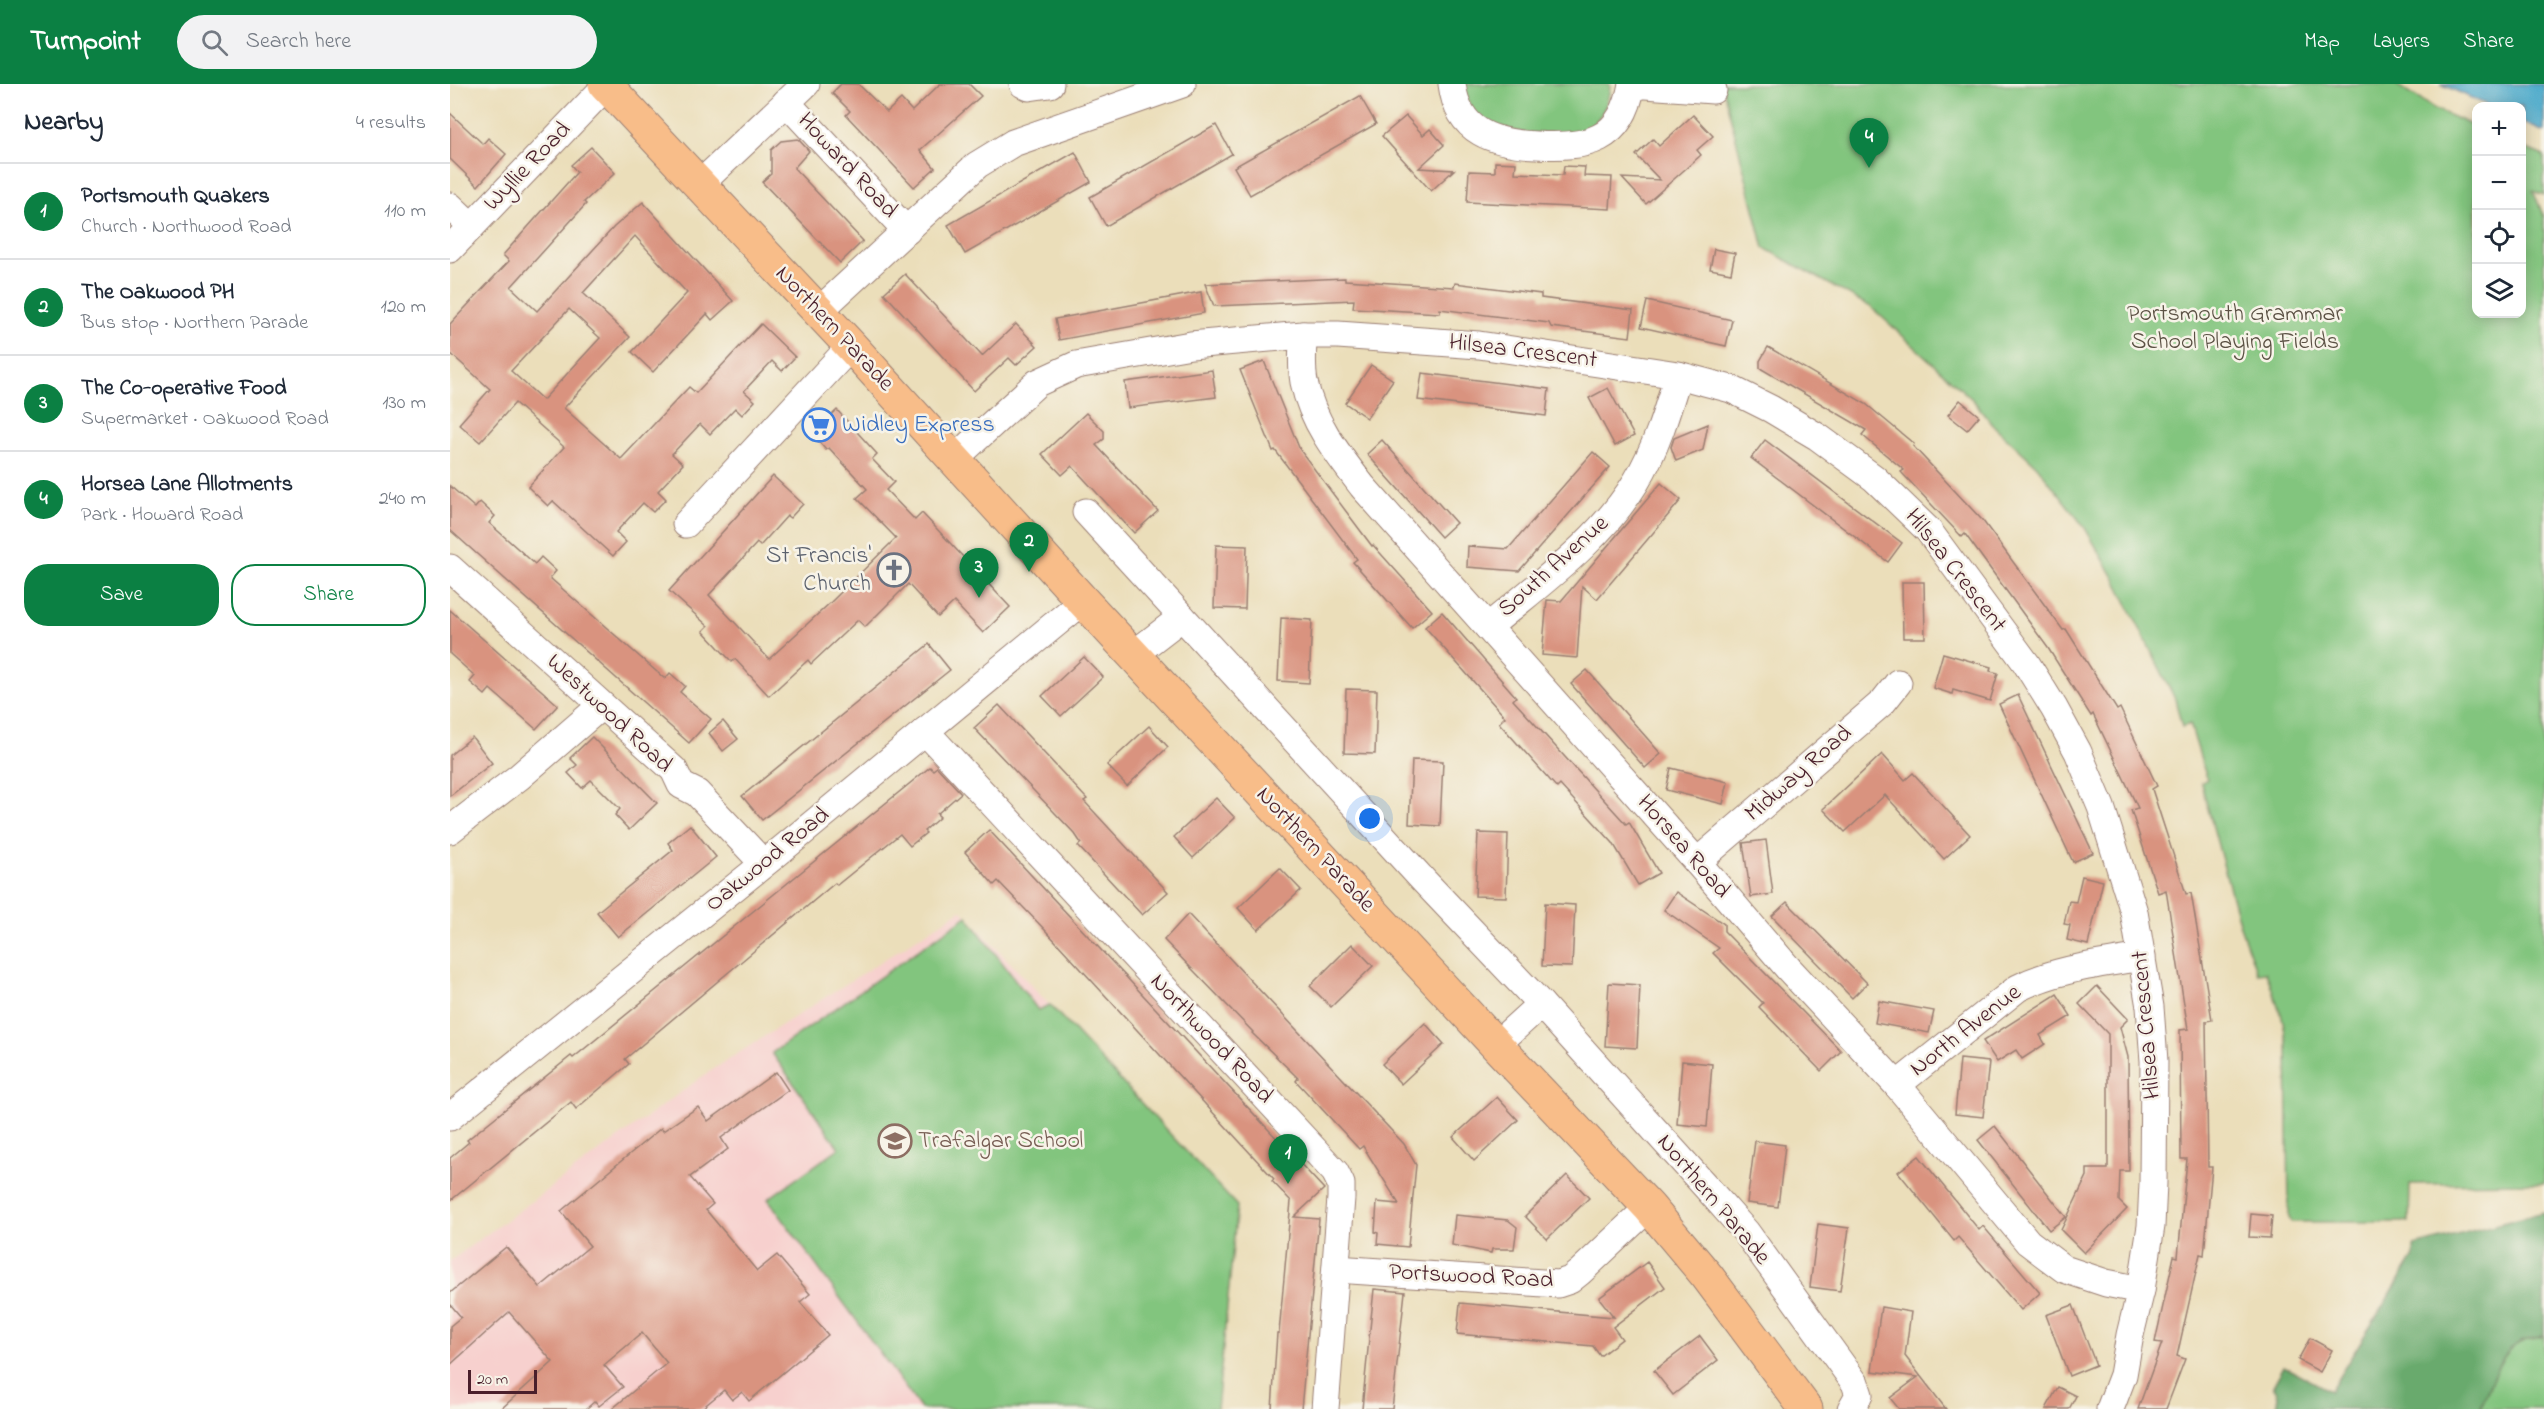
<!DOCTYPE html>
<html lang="en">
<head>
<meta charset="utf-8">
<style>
	:root { --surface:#fff; --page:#f2f2f3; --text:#1f2937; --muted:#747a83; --line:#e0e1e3; --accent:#0b8043 }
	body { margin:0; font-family:"Indie Flower",sans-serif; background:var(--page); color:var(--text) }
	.controls { position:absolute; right:18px; top:18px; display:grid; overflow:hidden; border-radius:12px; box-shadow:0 3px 15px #0003 }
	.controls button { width:54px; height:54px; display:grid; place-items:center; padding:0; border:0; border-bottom:2px solid var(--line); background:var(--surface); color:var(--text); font:30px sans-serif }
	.scale { position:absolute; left:18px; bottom:15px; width:69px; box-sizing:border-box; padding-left:6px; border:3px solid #4a1f2b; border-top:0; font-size:16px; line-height:21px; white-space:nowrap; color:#4a1f2b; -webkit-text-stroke:4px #f7f3e8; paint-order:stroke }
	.you { position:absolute; left:920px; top:735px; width:21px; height:21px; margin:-15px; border:4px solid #fff; border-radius:50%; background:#1a73e8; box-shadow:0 0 0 9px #1a73e833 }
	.badge { display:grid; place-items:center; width:39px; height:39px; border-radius:50%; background:var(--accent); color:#fff; font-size:20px; font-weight:700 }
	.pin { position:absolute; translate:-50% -50px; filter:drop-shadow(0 2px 3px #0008) }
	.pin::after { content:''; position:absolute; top:32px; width:21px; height:18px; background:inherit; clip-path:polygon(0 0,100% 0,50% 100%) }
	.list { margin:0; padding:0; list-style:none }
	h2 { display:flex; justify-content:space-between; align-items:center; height:78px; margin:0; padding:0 24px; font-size:26px }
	h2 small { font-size:20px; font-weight:400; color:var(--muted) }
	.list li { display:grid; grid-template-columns:39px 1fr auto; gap:18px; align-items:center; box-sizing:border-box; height:96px; padding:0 24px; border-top:2px solid var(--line) }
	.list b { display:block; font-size:22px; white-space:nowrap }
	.list p { margin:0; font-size:20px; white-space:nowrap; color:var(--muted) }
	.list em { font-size:20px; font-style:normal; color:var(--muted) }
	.actions { display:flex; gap:12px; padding:18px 24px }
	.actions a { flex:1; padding:14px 0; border:2px solid var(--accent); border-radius:24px; text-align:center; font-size:21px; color:var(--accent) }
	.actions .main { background:var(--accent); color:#fff }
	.icon { flex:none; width:33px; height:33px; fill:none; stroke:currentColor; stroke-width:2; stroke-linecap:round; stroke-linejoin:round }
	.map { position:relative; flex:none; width:2094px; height:1325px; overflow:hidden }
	header { display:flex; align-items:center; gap:36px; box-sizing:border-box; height:84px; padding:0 30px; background:var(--accent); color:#fff }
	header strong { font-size:28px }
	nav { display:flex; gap:33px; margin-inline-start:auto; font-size:21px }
	.search { width:420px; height:54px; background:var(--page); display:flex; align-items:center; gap:15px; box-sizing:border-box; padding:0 21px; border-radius:33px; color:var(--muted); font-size:22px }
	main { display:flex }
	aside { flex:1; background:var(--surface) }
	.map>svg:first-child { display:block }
</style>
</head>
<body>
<header>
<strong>Turnpoint</strong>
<div class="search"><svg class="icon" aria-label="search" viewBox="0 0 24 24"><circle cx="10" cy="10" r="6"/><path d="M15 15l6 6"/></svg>Search here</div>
<nav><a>Map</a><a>Layers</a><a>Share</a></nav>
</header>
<main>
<aside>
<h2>Nearby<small>4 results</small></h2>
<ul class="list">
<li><span class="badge">1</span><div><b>Portsmouth Quakers</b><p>Church · Northwood Road</p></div><em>110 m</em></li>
<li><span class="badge">2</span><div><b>The Oakwood PH</b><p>Bus stop · Northern Parade</p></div><em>120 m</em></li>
<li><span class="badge">3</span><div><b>The Co-operative Food</b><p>Supermarket · Oakwood Road</p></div><em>130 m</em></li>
<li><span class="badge">4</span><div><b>Horsea Lane Allotments</b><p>Park · Howard Road</p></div><em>240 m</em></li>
</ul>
<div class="actions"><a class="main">Save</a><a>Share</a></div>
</aside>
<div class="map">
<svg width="2094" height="1325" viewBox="0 0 2094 1325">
	<rect width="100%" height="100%" fill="#f7f3e8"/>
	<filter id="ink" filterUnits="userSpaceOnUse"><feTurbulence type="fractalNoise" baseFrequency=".0167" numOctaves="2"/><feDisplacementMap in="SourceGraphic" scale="12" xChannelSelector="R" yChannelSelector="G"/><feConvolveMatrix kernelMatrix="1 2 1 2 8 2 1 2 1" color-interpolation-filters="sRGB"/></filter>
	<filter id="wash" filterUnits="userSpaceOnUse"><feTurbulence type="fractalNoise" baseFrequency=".008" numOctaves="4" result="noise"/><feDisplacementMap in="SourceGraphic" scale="24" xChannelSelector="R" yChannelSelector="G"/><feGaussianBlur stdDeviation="1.35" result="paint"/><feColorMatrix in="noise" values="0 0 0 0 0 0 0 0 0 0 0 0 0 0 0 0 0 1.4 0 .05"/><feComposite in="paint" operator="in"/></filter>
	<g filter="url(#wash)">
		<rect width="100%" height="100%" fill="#ebdeba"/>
		<!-- built -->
		<polygon fill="#f7d0ce" points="511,826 787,1122 767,1325 0,1325 0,1177 253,992"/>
		<!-- green -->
		<g fill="#82c57e" stroke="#667254" stroke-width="1.5">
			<path d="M1010 0H1160C1159 23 1150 34 1135 50H1074L1027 36Z"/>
			<polygon points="1272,0 1945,0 1985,25 2026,43 2026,230 2072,230 2072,63 2094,72 2094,111 2083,107 2094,133 2094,1099 1960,1100 1959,1138 1841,1138 1839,1134 1837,957 1832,933 1816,888 1807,889 1790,842 1751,699 1757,695 1740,640 1732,643 1725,615 1665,495 1635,444 1587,382 1544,342 1523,316 1421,223 1314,164"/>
			<polygon points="517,832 588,926 600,921 787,1122 767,1325 471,1325 318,1115 389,1064 322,969"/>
			<path d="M2094 1252V1325H2030C2040 1304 2048 1268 2071 1258 2078 1255 2087 1254 2094 1252Z"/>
		</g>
		<!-- forest -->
		<path fill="#69aa6d" stroke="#5a644c" stroke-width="1.5" d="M2094 1128V1252C2087 1254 2078 1255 2071 1258 2048 1268 2040 1304 2030 1325H1825C1828 1315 1830 1310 1823 1302L1834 1282 1880 1307 1964 1172V1162Z"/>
		<!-- water -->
		<polygon fill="#4daacb" stroke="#4c647b" stroke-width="1.5" points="1991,0 2094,0 2094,48 2072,38 2072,22 2039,22"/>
		<g id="blocks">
			<!-- building -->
			<g fill="#d9937f" fill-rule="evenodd">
				<polygon points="391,0 408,0 437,28 451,15 462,27 490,0 519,0 531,12 470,66 485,84 464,103 396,31 400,27 382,9"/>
				<polygon points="910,12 926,40 800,111 784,83"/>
				<polygon points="0,29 33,60 38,54 56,70 28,102 0,75"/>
				<polygon points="1243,31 1263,52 1247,66 1251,71 1196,120 1172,94 1210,96 1186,71 1203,55 1209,62"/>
				<polygon points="956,32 973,51 980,45 994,61 969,84 1004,86 981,107 932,52"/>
				<polygon points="766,41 782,70 656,142 640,113"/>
				<polygon points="348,55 359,67 344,84 413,157 390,179 312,98 321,90 321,66 331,57"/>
				<path d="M141 63 165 89 134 118 136 120 61 203 87 227 164 143 193 118 283 217 262 236 257 230 203 288 182 268 237 209 185 152 133 209 180 253 114 324 171 375 239 303 246 309 311 240 345 273 332 287 322 277 294 307 305 317 292 331 285 324 260 350 250 340 222 370 233 380 208 407 216 415 203 428 193 419 166 448 176 458 163 472 103 417 98 422 78 403 114 363 65 319 30 358 9 340 40 305 0 269V240L59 177 53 171 127 88 121 81ZM119 225 150 254 93 316 61 287Z"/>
				<polygon points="625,68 641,98 515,170 498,141"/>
				<polygon points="1045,78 1066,79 1065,89 1113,91 1114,82 1135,83 1134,92 1162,93 1160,125 1017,118 1019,87 1045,88"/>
				<polygon points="1264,165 1285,169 1281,189 1260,185"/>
				<polygon points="455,190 532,272 566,240 587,262 566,281 559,274 524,307 434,209"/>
				<polygon points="895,194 895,196 1004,203 1005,199 1091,210 1091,214 1183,226 1180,253 1101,243 1099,239 990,225 990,229 903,224 904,216 764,222 755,200"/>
				<polygon points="751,208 754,229 609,256 605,235"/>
				<polygon points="1197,217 1282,236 1276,262 1191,243"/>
				<polygon points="1318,263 1416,320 1464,360 1463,362 1533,437 1613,546 1616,545 1667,626 1670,624 1707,702 1702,705 1736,810 1741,809 1762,936 1756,937 1758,1083 1762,1083 1754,1171 1750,1170 1727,1272 1735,1275 1716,1325 1688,1325 1712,1259 1705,1258 1724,1172 1728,1173 1737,1075 1731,1075 1730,946 1738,945 1716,806 1708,809 1681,726 1688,724 1643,630 1641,632 1598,564 1515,450 1512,453 1451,388 1454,386 1412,351 1416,346 1310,284 1310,277"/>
				<polygon points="814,277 850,366 922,462 923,461 982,527 962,544 903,478 907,475 825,366 823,367 790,286"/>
				<polygon points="921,281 943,296 917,334 895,319"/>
				<polygon points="762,286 766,313 678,324 675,298"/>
				<polygon points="972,289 1099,305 1096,332 968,316"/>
				<polygon points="1158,304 1184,352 1165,362 1139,314"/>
				<polygon points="1510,316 1529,332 1517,346 1498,331"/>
				<polygon points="387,326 427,370 422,375 444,398 436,406 465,436 472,429 560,523 533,549 504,518 488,533 458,500 415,543 408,536 361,580 358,576 319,612 285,575 282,578 253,547 258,542 219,507 323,392 353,420 340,434 337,432 310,462 307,459 259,511 319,575 381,518 446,454 407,414 417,405 379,364 376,366 362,350"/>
				<polygon points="636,329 654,347 654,355 646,361 708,427 684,449 622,382 612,391 592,370"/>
				<polygon points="1258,340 1253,366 1226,377 1221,363 1224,354"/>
				<polygon points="932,356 1006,439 991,453 917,370"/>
				<polygon points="1315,356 1452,459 1438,478 1301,374"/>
				<polygon points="1143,368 1160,383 1069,487 1017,483 1018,462 1058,465"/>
				<polygon points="1211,399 1231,416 1147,515 1132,502 1127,574 1092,571 1097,516 1111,517"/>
				<polygon points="0,402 25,424 30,418 45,432 39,439 85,480 91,473 106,487 100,494 215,595 220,589 235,602 230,608 261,635 239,659 0,446"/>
				<polygon points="766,461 797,462 795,525 764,524"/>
				<polygon points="1452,498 1474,498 1475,554 1453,554"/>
				<polygon points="0,526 108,621 86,645 40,605 35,611 20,598 25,592 0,570"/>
				<polygon points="992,528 1066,613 1063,616 1176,740 1179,738 1209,789 1188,801 1163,759 1110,701 1107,704 1049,639 1055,633 975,543"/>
				<polygon points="831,534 862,536 859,599 828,597"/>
				<polygon points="479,560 500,586 312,736 292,712"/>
				<polygon points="1493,569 1541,583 1540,587 1548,589 1540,617 1503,606 1502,610 1483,604"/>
				<polygon points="634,573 653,593 611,632 592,612"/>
				<polygon points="1137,586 1211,670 1195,684 1121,600"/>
				<polygon points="896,605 927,606 925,670 894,669"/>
				<polygon points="1568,611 1643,769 1623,778 1549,620"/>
				<polygon points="549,621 637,715 634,717 718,808 692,831 628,762 631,759 625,750 524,644"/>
				<polygon points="273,637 288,655 273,667 259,649"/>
				<polygon points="699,642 718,663 677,702 657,681"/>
				<polygon points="22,653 42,679 0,712 0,671"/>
				<polygon points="142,653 207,719 179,746 165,731 170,725 141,696 132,704 118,689 127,681 120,674"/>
				<polygon points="1432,670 1455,696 1463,689 1520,751 1494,775 1435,711 1395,748 1373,725"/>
				<polygon points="962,676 993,677 990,742 959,740"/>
				<polygon points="480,683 483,686 487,683 511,709 487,730 490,733 474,747 476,749 460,762 450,750 387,801 385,799 175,975 179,980 126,1025 121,1018 0,1117 0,1074 19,1058 17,1056 121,972 123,974"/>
				<polygon points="1221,684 1278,698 1273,720 1216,706"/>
				<polygon points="766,714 785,734 743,774 724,753"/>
				<polygon points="240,741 266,773 168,853 147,828 223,766 218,759"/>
				<polygon points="539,746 874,1105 844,1133 869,1135 851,1325 822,1325 827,1249 829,1249 841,1117 822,1097 824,1095 596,847 548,797 544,801 515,768"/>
				<polygon points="1028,749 1058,750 1056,813 1025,812"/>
				<polygon points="1316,756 1323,810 1301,813 1293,759"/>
				<polygon points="830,784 851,806 808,846 788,824"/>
				<polygon points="1632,792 1653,797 1638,861 1617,856 1620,841 1614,840 1619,817 1626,818"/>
				<polygon points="1226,808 1274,840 1274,847 1391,967 1371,987 1309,923 1313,919 1263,869 1269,864 1214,826"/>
				<polygon points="1337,818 1417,899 1402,914 1322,832"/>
				<polygon points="1095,819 1125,821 1122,883 1092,882"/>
				<polygon points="738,830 954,1060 966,1081 958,1163 927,1160 928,1149 925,1148 927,1118 949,1120 913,1062 909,1065 846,997 848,994 802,949 803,948 714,856"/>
				<polygon points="902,860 923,882 881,923 860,902"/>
				<polygon points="1159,899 1190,901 1187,964 1155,962"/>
				<polygon points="1647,902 1678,935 1670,943 1678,973 1679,1087 1670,1087 1669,1117 1677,1125 1634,1169 1611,1146 1637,1092 1637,1085 1658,1085 1658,950 1629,920"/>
				<polygon points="1607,910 1621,932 1590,951 1595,960 1572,975 1566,966 1547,978 1533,957"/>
				<polygon points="1429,917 1484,927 1479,949 1425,939"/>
				<polygon points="975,939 994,960 951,1000 932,980"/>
				<polygon points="1510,975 1539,978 1533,1033 1505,1030"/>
				<polygon points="1232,977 1262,980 1257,1043 1227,1040"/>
				<polygon points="326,988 338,1006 271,1054 278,1065 240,1093 263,1120 256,1126 307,1187 327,1171 360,1210 350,1218 378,1251 299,1317 292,1308 282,1316 274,1306 251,1325 162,1325 217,1279 192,1249 154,1281 173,1303 149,1322 145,1317 136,1325 51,1325 103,1278 59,1228 0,1281 0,1242 11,1233 0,1220 0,1209 56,1163 90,1203 140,1162 111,1127 211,1044 213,1047 248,1023 258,1037"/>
				<polygon points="1047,1013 1068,1036 1024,1077 1003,1053"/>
				<polygon points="1545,1042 1616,1133 1599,1146 1528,1056"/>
				<polygon points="1305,1057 1335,1061 1328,1123 1297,1119"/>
				<polygon points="1469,1072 1529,1146 1533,1142 1590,1209 1571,1226 1508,1153 1504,1157 1448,1088"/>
				<polygon points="1117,1091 1139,1114 1097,1155 1075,1132"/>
				<polygon points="1801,1130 1822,1132 1820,1154 1799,1153"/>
				<polygon points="1005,1131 1058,1136 1067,1143 1064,1165 1042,1165 1041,1169 1002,1161"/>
				<polygon points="1368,1140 1399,1144 1390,1207 1360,1203"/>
				<polygon points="1197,1178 1215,1203 1163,1243 1172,1255 1150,1272 1143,1262 1007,1250 1010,1219 1164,1233 1149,1214"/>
				<polygon points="924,1205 955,1208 942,1325 912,1325"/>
				<polygon points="1623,1221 1646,1281 1619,1292 1596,1231"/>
				<polygon points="1431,1223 1461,1228 1455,1272 1496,1325 1449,1325 1440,1314 1468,1293 1422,1287"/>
				<polygon points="1250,1252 1268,1276 1223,1311 1204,1287"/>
				<polygon points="1860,1254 1882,1266 1870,1288 1848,1276"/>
				<polygon points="1608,1303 1626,1312 1619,1325 1596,1325"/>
			</g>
		</g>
	</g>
	<g filter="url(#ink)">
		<use href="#blocks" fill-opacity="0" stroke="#9a7e72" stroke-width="1.5"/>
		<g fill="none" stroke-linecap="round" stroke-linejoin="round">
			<defs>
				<g id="minor">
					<polyline points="573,0 579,3 600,0"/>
					<path d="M1002 0C1008 49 1044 59 1086 61 1137 64 1172 58 1182 0L1263 6"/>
					<polyline points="336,18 457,147"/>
					<polyline points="250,100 356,0"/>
					<polyline points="0,122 21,142"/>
					<polyline points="0,165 156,2"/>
					<polyline points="369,227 527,81 563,59 732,0"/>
					<path d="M853 251C853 266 851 282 854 298 862 338 889 372 913 403L1247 778 1337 883 1447 1001 1578 1158 1614 1185 1656 1199 1691 1206"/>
					<polyline points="504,375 587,299 626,281 741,261 853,251 888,251 1029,261 1228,291 1281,305 1321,325 1368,353 1424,394 1478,446 1576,579 1604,624 1628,668 1651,723 1684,828 1700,923 1704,977 1703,1099 1701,1142 1691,1206 1680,1251 1673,1291 1660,1325"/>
					<polyline points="636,428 974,797 1091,920 1258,1105 1296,1148 1405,1299 1409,1311 1401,1325"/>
					<polyline points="236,440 401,262"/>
					<polyline points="0,484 224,686 231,701 247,709 313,779"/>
					<path d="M1038 543C1090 499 1150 457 1186 398 1206 365 1217 328 1228 291"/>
					<polyline points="684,570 732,533"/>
					<polyline points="475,647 885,1088 891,1100 891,1114 875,1325"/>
					<polyline points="0,746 69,693 151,622"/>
					<polyline points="1247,778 1433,618 1448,599"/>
					<polyline points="1046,961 1091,920"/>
					<path d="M1447 1001 1568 904C1606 885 1650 880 1692 873"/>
					<polyline points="0,1033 325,771 633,517"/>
					<polyline points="886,1185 1108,1200 1120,1196 1130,1188 1199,1123"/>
				</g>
				<polyline id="major" points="155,0 401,262 633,517 1046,961 1199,1123 1257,1192 1356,1325"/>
			</defs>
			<!-- minor casing -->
			<use href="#minor" stroke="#9a7e72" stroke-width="29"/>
			<!-- major casing -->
			<use href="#major" stroke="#9a7e72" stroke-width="35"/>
			<!-- minor -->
			<use href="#minor" stroke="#fff" stroke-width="27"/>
			<!-- major -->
			<use href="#major" stroke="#f8bd89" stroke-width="33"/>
		</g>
	</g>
	<!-- icons -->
	<defs>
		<symbol id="supermarket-ring" viewBox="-11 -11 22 22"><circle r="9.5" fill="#f7f3e8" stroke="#3f7fe0" stroke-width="1.5"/><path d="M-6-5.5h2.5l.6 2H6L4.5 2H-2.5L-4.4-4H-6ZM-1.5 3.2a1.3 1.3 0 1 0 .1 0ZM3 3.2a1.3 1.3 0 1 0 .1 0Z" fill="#3f7fe0"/></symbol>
		<symbol id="church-ring" viewBox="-11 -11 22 22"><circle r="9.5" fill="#f7f3e8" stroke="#6b7280" stroke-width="1.5"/><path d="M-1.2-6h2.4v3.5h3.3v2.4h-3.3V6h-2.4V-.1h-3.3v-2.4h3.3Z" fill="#6b7280"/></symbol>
		<symbol id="school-ring" viewBox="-11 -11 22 22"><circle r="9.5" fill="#f7f3e8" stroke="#8d6e63" stroke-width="1.5"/><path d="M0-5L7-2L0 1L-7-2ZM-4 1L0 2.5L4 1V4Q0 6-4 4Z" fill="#8d6e63"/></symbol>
	</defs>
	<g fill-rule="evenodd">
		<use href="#supermarket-ring" x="350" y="322" width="38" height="38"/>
		<use href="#church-ring" x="425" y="467" width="38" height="38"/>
		<use href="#school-ring" x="426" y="1038" width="38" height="38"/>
	</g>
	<g text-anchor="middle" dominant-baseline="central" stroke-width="5" stroke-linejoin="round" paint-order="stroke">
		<!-- street labels -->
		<g font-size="24" fill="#4a1f2b" stroke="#f7f3e8">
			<text transform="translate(397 82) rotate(47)">Howard Road</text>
			<text transform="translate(78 83) rotate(-46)">Wyllie Road</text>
			<text transform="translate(384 245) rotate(47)">Northern Parade</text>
			<text transform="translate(1073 268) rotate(7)">Hilsea Crescent</text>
			<text transform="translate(1104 483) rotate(-42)">South Avenue</text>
			<text transform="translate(1505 487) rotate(52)">Hilsea Crescent</text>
			<text transform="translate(159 630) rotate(43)">Westwood Road</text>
			<text transform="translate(1349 690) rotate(-41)">Midway Road</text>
			<text transform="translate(1233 763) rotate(49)">Horsea Road</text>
			<text transform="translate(865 766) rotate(47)">Northern Parade</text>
			<text transform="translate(318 776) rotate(-39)">Oakwood Road</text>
			<text transform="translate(1697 941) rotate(-95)">Hilsea Crescent</text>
			<text transform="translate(1516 947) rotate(-38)">North Avenue</text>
			<text transform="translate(761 955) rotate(47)">Northwood Road</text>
			<text transform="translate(1263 1116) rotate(50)">Northern Parade</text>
			<text transform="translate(1021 1193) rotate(3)">Portswood Road</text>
		</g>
		<!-- park labels -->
		<g font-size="24" fill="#5b5144" stroke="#f7f3e8">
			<text x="1785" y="230">Portsmouth Grammar<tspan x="1785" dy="28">School Playing Fields</tspan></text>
		</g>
		<!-- shop labels -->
		<g font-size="24" fill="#366cbe" stroke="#f7f3e8" text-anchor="start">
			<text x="392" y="341">Widley Express</text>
		</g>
		<!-- worship labels -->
		<g font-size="24" fill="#5b616d" stroke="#f7f3e8" text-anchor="end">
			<text x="421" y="472">St Francis'<tspan x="421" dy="28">Church</tspan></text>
		</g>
		<!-- education labels -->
		<g font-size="24" fill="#785e54" stroke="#f7f3e8" text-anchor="start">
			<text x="468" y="1057">Trafalgar School</text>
		</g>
	</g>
</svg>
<div class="controls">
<button>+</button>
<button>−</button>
<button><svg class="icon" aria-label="locate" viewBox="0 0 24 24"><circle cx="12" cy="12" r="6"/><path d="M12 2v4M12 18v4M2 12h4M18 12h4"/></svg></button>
<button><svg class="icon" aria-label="layers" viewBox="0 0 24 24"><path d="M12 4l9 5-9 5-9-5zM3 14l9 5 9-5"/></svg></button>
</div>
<div class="scale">20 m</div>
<div class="you"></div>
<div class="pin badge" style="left:838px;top:1100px">1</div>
<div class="pin badge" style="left:579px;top:488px">2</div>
<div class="pin badge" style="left:529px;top:514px">3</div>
<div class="pin badge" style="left:1419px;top:84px">4</div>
</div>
</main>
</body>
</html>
